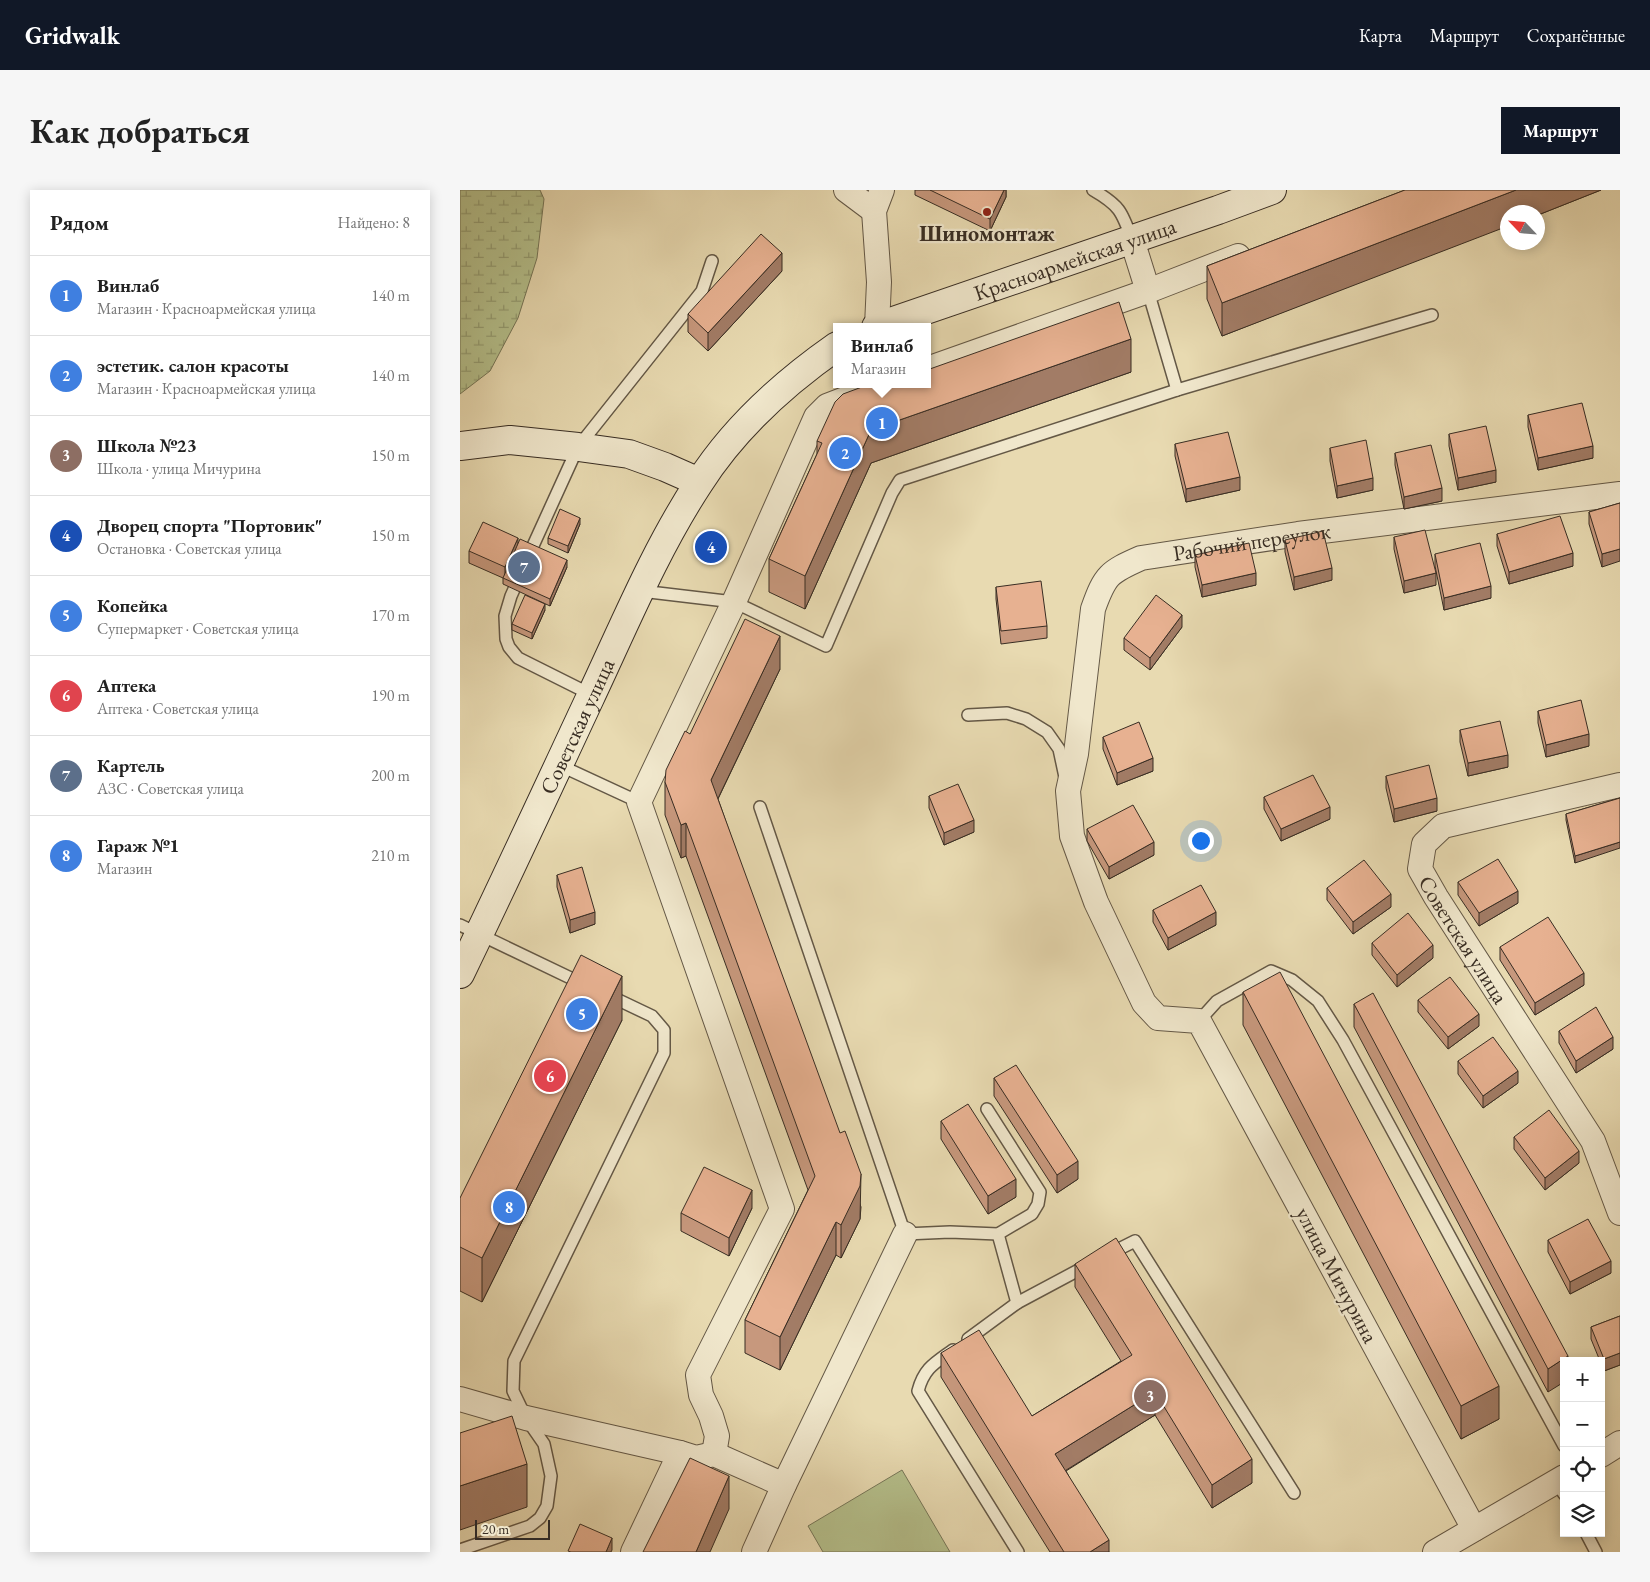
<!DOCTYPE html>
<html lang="ru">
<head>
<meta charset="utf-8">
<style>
	:root { --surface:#fff; --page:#f6f6f6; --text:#222; --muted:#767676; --line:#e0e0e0; --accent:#111827 }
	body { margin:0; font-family:"EB Garamond",serif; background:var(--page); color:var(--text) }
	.controls { position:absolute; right:15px; bottom:15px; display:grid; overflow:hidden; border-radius:0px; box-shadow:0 2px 12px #0003 }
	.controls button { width:45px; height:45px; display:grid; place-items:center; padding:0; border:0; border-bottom:1px solid var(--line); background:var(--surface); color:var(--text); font:25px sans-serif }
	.compass { position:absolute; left:1040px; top:15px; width:45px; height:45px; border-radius:50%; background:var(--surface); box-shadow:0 2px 12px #0003; rotate:296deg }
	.scale { position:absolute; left:15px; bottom:12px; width:75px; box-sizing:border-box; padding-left:5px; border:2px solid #382d23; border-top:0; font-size:14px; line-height:18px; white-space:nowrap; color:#382d23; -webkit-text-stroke:4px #f0e7cc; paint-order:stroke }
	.you { position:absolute; left:740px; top:650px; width:18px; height:18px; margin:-12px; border:4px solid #fff; border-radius:50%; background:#1a73e8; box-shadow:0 0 0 8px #1a73e833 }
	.badge { display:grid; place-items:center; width:32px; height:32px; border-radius:50%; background:var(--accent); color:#fff; font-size:16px; font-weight:700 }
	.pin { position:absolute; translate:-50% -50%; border:2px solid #fff; box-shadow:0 1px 5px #0006 }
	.popup { position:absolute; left:373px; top:133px; width:98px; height:65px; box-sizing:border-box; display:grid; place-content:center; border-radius:0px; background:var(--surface); filter:drop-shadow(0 1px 4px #0005); font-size:16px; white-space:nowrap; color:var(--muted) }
	.popup b { font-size:19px; color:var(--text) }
	.popup::after { content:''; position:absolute; left:50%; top:100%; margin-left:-10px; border:10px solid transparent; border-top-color:var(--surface) }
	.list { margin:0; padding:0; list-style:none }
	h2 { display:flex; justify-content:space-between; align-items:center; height:65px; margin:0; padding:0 20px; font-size:21px }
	h2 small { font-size:16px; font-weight:400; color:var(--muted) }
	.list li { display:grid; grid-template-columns:32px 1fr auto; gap:15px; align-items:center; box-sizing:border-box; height:80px; padding:0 20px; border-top:1px solid var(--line) }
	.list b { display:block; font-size:19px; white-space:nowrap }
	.list p { margin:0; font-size:16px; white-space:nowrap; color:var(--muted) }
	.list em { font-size:16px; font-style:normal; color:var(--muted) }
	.icon { flex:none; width:28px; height:28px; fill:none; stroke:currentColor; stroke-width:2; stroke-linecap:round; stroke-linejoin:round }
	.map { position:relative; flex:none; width:1160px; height:1362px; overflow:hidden; border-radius:0px }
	header { display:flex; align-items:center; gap:30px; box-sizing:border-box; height:70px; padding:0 25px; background:var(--accent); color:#fff }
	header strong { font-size:24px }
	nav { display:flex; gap:28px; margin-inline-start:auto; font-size:18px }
	.intro { display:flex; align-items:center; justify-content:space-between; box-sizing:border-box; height:120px; padding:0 30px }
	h1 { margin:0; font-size:35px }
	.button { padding:12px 22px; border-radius:0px; background:var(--accent); color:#fff; font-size:18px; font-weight:700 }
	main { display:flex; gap:30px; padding:0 30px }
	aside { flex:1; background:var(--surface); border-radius:0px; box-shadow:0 2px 12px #0003 }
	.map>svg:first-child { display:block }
</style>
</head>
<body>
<header>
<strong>Gridwalk</strong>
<nav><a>Карта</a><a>Маршрут</a><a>Сохранённые</a></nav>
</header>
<div class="intro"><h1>Как добраться</h1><a class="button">Маршрут</a></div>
<main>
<aside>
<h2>Рядом<small>Найдено: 8</small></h2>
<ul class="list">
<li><span class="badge" style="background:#3f7fe0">1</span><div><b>Винлаб</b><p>Магазин · Красноармейская улица</p></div><em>140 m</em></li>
<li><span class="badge" style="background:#3f7fe0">2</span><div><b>эстетик. салон красоты</b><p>Магазин · Красноармейская улица</p></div><em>140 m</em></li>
<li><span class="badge" style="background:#8d6e63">3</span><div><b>Школа №23</b><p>Школа · улица Мичурина</p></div><em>150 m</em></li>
<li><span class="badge" style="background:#1a4fb4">4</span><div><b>Дворец спорта &quot;Портовик&quot;</b><p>Остановка · Советская улица</p></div><em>150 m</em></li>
<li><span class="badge" style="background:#3f7fe0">5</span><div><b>Копейка</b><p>Супермаркет · Советская улица</p></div><em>170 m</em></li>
<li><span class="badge" style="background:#e0444e">6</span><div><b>Аптека</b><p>Аптека · Советская улица</p></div><em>190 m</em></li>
<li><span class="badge" style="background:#5c6f8a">7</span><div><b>Картель</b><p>АЗС · Советская улица</p></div><em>200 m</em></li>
<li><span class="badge" style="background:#3f7fe0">8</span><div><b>Гараж №1</b><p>Магазин</p></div><em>210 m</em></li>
</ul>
</aside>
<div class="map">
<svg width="1160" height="1362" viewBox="0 0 1160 1362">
	<defs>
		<pattern id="wetland-marsh" width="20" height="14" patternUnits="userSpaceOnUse" patternTransform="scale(1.25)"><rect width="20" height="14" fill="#b5c08c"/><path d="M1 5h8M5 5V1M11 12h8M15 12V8" fill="none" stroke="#949c72"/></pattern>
	</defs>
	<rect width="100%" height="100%" fill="#e8dab1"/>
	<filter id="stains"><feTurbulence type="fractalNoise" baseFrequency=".004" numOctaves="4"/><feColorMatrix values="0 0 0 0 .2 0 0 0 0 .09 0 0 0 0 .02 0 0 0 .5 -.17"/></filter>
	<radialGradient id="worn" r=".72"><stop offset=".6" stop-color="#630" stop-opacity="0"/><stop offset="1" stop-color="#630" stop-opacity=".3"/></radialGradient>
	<!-- green -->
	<polygon fill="#b5c08c" stroke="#767658" points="442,1280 490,1362 363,1362 348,1336"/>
	<!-- wetland -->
	<polygon fill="url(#wetland-marsh)" stroke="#767658" points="0,0 80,0 84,9 77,68 58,128 30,181 0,204"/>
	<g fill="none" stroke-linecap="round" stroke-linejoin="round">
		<defs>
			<g id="lane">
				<path d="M633 0C659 15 662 21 672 50"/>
				<polyline points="688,101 717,200"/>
				<polyline points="67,369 118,257 242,101 252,71"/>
				<polyline points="60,386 51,406 45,426 46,449 49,457 58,468 132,505"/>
				<polyline points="181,401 274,412 366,456 432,303 440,290 717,200 972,125"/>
				<polyline points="508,525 547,523 566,529 587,542 599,559 605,587"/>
				<polyline points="99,575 179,612"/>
				<polyline points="300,617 445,1044 490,1042 538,1044 572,1024 578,1014 580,1002 527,919"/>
				<polyline points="0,735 121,793"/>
				<polyline points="739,831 757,811 811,781 832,790 858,811 883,850 1104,1256"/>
				<polyline points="538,1044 557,1113"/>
				<polyline points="649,1064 675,1051 834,1303"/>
				<polyline points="508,1149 557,1113 628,1075"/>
				<path d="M493 1160C475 1173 464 1178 458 1201L558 1362"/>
				<polyline points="1096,1291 1104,1304"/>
				<polyline points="1126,1343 1136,1362"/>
				<polyline points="0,1360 70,1336 80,1328 87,1316 91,1286 84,1254 66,1228 53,1201 54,1171 204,863 204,840 192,826 150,806"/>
			</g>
			<g id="street">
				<polyline points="386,0 414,21"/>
				<polyline points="672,50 688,101"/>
				<polyline points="417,136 419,92 414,21 422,0"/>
				<polyline points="467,179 688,101 778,66"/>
				<path id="s1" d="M1160 595 983 636 964 654 960 679 976 707 1133 951 1160 1023"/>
				<polyline points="0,1209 66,1228 220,1263 236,1268 254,1264 324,1295"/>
				<polyline points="254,1264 257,1246 251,1226 241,1205 238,1185 322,1019 179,612 274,412 356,227 367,216 424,194"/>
				<polyline points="1141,1265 1160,1253"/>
				<path id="s2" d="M1014 1339 739 831 698 828 684 813 636 712 612 646 608 601 616 564 633 419C645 385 649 382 681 368L838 344 1160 304"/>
				<polyline points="173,1362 220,1263"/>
				<polyline points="294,1362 324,1295 445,1044"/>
				<polyline points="975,1362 1104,1287"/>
			</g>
			<g id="secondary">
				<path id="s3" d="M416 137 758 20 812 0"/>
				<polyline points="0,256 50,250 118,257 169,264 205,277 239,292"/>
				<path id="s4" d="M0 784C44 693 87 600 130 508 164 436 195 360 239 293 274 238 324 193 377 156"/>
			</g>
		</defs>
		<!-- lane casing -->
		<use href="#lane" stroke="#645846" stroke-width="14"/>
		<!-- street casing -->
		<use href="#street" stroke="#645846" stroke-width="26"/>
		<!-- secondary casing -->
		<use href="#secondary" stroke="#382d23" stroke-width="30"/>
		<!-- lane -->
		<use href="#lane" stroke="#f0e7cc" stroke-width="11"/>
		<!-- street -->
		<use href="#street" stroke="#f0e7cc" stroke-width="24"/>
		<!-- secondary -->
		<use href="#secondary" stroke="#f0e7cc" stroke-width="28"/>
	</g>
	<!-- wall -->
	<g fill="#c7987d" stroke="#382d23">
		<polygon points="455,0 546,0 546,7 530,41 455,5"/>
		<polygon points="945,0 1141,0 1078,25 1078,22 762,146 747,109 747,76"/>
		<polygon points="322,81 248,161 228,142 228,124"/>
		<polygon points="671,182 411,273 345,419 309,402 309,369 357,264 357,251"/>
		<polygon points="1068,225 1133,268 1078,280 1068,237"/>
		<polygon points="989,244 1036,292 998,300 989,256"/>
		<polygon points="715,254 780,300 726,312 715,266"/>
		<polygon points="870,258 913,300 877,308 870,271"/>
		<polygon points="935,263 982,311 944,319 935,275"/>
		<polygon points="1160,313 1142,377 1129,334 1129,322"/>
		<polygon points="120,334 108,363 88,354 88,348"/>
		<polygon points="1037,344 1113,376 1049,394 1037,356"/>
		<polygon points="934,347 976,395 944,403 934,359"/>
		<polygon points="825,350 872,390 834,400 825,362"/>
		<polygon points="58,354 107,377 90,416 43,394 43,388 9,373 9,361"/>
		<polygon points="975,364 1031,408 984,420 975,376"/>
		<polygon points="735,365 796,395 742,407 735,377"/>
		<polygon points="536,397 587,436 587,448 541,454 536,409"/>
		<polygon points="85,420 72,449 52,440 52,434"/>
		<polygon points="722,437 690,480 664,460 664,448"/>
		<polygon points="320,479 258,609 401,1017 400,1029 381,1068 376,1065 320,1180 285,1163 285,1130 348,1000 226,666 221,668 205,625 205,592 230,544"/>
		<polygon points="1078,521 1129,556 1086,567 1078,533"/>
		<polygon points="1000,540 1048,577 1008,586 1000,552"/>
		<polygon points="643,547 693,581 657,595 643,559"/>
		<polygon points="926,586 977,621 934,632 926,598"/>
		<polygon points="469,606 514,642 484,655 469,618"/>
		<polygon points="804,607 870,629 821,651 804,619"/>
		<polygon points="1160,608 1115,673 1106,630 1106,624"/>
		<polygon points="627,639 694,665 649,689 627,651"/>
		<polygon points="97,685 135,734 110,743 97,697"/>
		<polygon points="998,692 1058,713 1019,736 998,705"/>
		<polygon points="867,698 931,717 893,744 867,710"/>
		<polygon points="693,720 756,735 708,760 693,732"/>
		<polygon points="912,753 973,768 937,797 912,765"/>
		<polygon points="1040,757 1124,795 1075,825 1040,770"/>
		<polygon points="783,802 1039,1229 1001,1249 783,835"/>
		<polygon points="958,810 1019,836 988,859 958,822"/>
		<polygon points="894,814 1108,1171 1088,1202 894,837"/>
		<polygon points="162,830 22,1112 0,1101 0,1008"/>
		<polygon points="1099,841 1153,859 1116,883 1099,853"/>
		<polygon points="998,871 1058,893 1023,918 998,884"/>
		<polygon points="534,888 618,989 597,1003 534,906"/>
		<polygon points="481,931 556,1007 528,1024 481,949"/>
		<polygon points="1054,947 1119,973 1085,1000 1054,959"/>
		<polygon points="292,1018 269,1066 221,1041 221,1023"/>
		<polygon points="1088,1050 1151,1083 1110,1104 1088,1062"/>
		<polygon points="615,1074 792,1293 752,1318 695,1225 606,1281 649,1362 590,1362 481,1187 481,1163 572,1226 661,1171 615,1097"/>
		<polygon points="1160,1126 1160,1175 1144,1181 1141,1175 1141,1171 1140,1171 1131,1149 1131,1137"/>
	</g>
	<!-- shaded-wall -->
	<g fill="#a27c66" stroke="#382d23">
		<polygon points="544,0 546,0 546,7 530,41 530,29"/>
		<polygon points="1056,0 1141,0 1078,25 1078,22 1048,22 1048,36 762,146 762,113"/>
		<polygon points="322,63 322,81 248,161 248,143"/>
		<polygon points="671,149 671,182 411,273 345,419 345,386 411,240"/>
		<polygon points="1133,256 1133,268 1078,280 1078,268"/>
		<polygon points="1036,280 1036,292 998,300 998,288"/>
		<polygon points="780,287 780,300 726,312 726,299"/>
		<polygon points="913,288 913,300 877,308 877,296"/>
		<polygon points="982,298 982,311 944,319 944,307"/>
		<polygon points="120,328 120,334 108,363 108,356"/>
		<polygon points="58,348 58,360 45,389 45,377"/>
		<polygon points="1160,359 1160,371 1142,377 1142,364"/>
		<polygon points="1113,363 1113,376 1049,394 1049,382"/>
		<polygon points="107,370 107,377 90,416 90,409"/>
		<polygon points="872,378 872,390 834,400 834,387"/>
		<polygon points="796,383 796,395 742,407 742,395"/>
		<polygon points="976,383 976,395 944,403 944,391"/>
		<polygon points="1031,396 1031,408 984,420 984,408"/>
		<polygon points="85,414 85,420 72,449 72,443"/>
		<polygon points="722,425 722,437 690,480 690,468"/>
		<polygon points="320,446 320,479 251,623 251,590"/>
		<polygon points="1129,544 1129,556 1086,567 1086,555"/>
		<polygon points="1048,565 1048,577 1008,586 1008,573"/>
		<polygon points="693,568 693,581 657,595 657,583"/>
		<polygon points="977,608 977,621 934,632 934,619"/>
		<polygon points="870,617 870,629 821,651 821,639"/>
		<polygon points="514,630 514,642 484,655 484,643"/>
		<polygon points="226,633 226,666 221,668 221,635"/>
		<polygon points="694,652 694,665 649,689 649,677"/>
		<polygon points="1160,652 1160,658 1115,673 1115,666"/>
		<polygon points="1058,701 1058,713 1019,736 1019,723"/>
		<polygon points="931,704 931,717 893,744 893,732"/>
		<polygon points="135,722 135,734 110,743 110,730"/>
		<polygon points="756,722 756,735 708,760 708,748"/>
		<polygon points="973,755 973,768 937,797 937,785"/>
		<polygon points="1124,783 1124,795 1075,825 1075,813"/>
		<polygon points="162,786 162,830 22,1112 22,1068"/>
		<polygon points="1019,824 1019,836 988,859 988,847"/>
		<polygon points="1153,847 1153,859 1116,883 1116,871"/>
		<polygon points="1058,881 1058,893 1023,918 1023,906"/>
		<polygon points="1119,961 1119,973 1085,1000 1085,988"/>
		<polygon points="618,971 618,989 597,1003 597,985"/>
		<polygon points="401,984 400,1029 381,1068 381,1035"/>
		<polygon points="556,989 556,1007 528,1024 528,1006"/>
		<polygon points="292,1000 292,1018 269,1066 269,1048"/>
		<polygon points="376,1032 376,1065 320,1180 320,1147"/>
		<polygon points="1151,1071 1151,1083 1110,1104 1110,1092"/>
		<polygon points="1160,1163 1160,1175 1144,1181 1144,1169"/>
		<polygon points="1108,1166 1108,1171 1104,1171 1104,1192 1088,1202 1088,1179"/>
		<polygon points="1039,1196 1039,1229 1001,1249 1001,1216"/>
		<polygon points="695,1202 695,1225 595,1287 595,1264"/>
		<polygon points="792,1269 792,1293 752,1318 752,1295"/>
		<polygon points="67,1274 67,1317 0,1340 0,1296"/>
		<polygon points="269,1286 269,1319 250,1362 236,1362"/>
		<polygon points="152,1348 152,1360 151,1362 146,1362"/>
		<polygon points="649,1350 649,1362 630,1362"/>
	</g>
	<!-- building -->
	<g fill="#e7b191" stroke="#382d23">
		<polygon points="470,0 544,0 530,29"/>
		<polygon points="945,0 1056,0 762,113 747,76"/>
		<polygon points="301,44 322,63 248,143 228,124"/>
		<polygon points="659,112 671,149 411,240 345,386 309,369 362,253 357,251 375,212 383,204 410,194 467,194 467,180"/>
		<polygon points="1122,213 1133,256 1078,268 1068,225"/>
		<polygon points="1026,236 1036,280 998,288 989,244"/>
		<polygon points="768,242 780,287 726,299 715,254"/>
		<polygon points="906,250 913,288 877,296 870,258"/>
		<polygon points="971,255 982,298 944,307 935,263"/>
		<polygon points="1160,313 1160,359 1142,364 1129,322"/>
		<polygon points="100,319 120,328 108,356 88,348"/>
		<polygon points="1100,326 1113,363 1049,382 1037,344"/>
		<polygon points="23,332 58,348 45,377 9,361"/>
		<polygon points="965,340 976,383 944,391 934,347"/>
		<polygon points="863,341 872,378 834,387 825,350"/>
		<polygon points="60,349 107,370 90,409 43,388"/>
		<polygon points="789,353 796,383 742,395 735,365"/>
		<polygon points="1020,353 1031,396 984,408 975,364"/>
		<polygon points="581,391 587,436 541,441 536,397"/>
		<polygon points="65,405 85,414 72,443 52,434"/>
		<polygon points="696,405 722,425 690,468 664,448"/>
		<polygon points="285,429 320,446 251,590 380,943 385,941 401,984 400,996 381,1035 376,1032 320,1147 285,1130 355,986 226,633 221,635 205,592 206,580 225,541 230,544"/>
		<polygon points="1121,510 1129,544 1086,555 1078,521"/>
		<polygon points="1040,531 1048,565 1008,573 1000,540"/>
		<polygon points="679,532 693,568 657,583 643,547"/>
		<polygon points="969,575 977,608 934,619 926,586"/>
		<polygon points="853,585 870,617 821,639 804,607"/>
		<polygon points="498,594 514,630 484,643 469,606"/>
		<polygon points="1160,608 1160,652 1115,666 1106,624"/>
		<polygon points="673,615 694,652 649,677 627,639"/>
		<polygon points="1038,669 1058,701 1019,723 998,692"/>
		<polygon points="904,670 931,704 893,732 867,698"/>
		<polygon points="122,677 135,722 110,730 97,685"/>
		<polygon points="741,695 756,722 708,748 693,720"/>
		<polygon points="948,723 973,755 937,785 912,753"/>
		<polygon points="1088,727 1124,783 1075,813 1040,757"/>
		<polygon points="121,765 162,786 22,1068 0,1057 0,1008"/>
		<polygon points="820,782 1039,1196 1001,1216 783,802"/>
		<polygon points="990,787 1019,824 988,847 958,810"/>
		<polygon points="913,803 1108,1166 1088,1179 894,814"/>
		<polygon points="1136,817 1153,847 1116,871 1099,841"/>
		<polygon points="1033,847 1058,881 1023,906 998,871"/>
		<polygon points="556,875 618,971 597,985 534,888"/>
		<polygon points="508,914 556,989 528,1006 481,931"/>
		<polygon points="1089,920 1119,961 1085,988 1054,947"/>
		<polygon points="244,977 292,1000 269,1048 221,1023"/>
		<polygon points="1128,1029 1151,1071 1110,1092 1088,1050"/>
		<polygon points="656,1048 792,1269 752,1295 695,1202 595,1264 649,1350 630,1362 604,1362 481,1163 519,1140 572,1226 672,1165 615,1074"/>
		<polygon points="1160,1126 1160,1163 1144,1169 1131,1137"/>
		<polygon points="52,1226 67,1274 0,1296 0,1243"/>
		<polygon points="230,1268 269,1286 236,1362 183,1362"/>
		<polygon points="120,1334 152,1348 146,1362 111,1362 108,1361"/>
	</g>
	<!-- markers -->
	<circle fill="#8f2418" stroke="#f0e7cc" stroke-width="2" cx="527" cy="22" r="5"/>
	<g text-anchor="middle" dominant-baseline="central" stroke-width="4.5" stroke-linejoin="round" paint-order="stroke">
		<!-- poi labels -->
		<g font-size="22" font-weight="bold" fill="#382d23" stroke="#f0e7cc">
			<text x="527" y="43">Шиномонтаж</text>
		</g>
		<!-- street labels -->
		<g font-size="22" fill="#382d23" stroke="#f0e7cc">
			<text stroke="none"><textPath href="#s3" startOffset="210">Красноармейская улица</textPath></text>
			<text stroke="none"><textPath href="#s2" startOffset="1236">Рабочий переулок</textPath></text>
			<text stroke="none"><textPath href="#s4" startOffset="274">Советская улица</textPath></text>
			<text stroke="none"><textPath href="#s1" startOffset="316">Советская улица</textPath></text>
			<text transform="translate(877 1085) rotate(62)">улица Мичурина</text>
		</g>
	</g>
	<rect width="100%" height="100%" filter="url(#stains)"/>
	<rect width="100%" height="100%" fill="url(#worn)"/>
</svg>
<div class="controls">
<button>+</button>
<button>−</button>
<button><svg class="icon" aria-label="locate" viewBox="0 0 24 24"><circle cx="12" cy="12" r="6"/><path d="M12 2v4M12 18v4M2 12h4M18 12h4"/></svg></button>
<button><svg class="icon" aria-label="layers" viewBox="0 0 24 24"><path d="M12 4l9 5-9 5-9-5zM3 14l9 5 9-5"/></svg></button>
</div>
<svg class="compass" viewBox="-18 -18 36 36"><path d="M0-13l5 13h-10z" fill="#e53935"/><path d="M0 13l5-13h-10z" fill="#767676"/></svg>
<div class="scale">20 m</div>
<div class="you"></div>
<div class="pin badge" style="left:422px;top:233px;background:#3f7fe0">1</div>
<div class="popup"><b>Винлаб</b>Магазин</div>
<div class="pin badge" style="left:385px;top:263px;background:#3f7fe0">2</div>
<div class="pin badge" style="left:690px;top:1206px;background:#8d6e63">3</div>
<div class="pin badge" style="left:251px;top:357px;background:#1a4fb4">4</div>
<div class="pin badge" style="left:122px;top:824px;background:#3f7fe0">5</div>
<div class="pin badge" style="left:90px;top:886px;background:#e0444e">6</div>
<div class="pin badge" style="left:64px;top:377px;background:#5c6f8a">7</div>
<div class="pin badge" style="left:49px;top:1017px;background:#3f7fe0">8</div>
</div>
</main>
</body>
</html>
